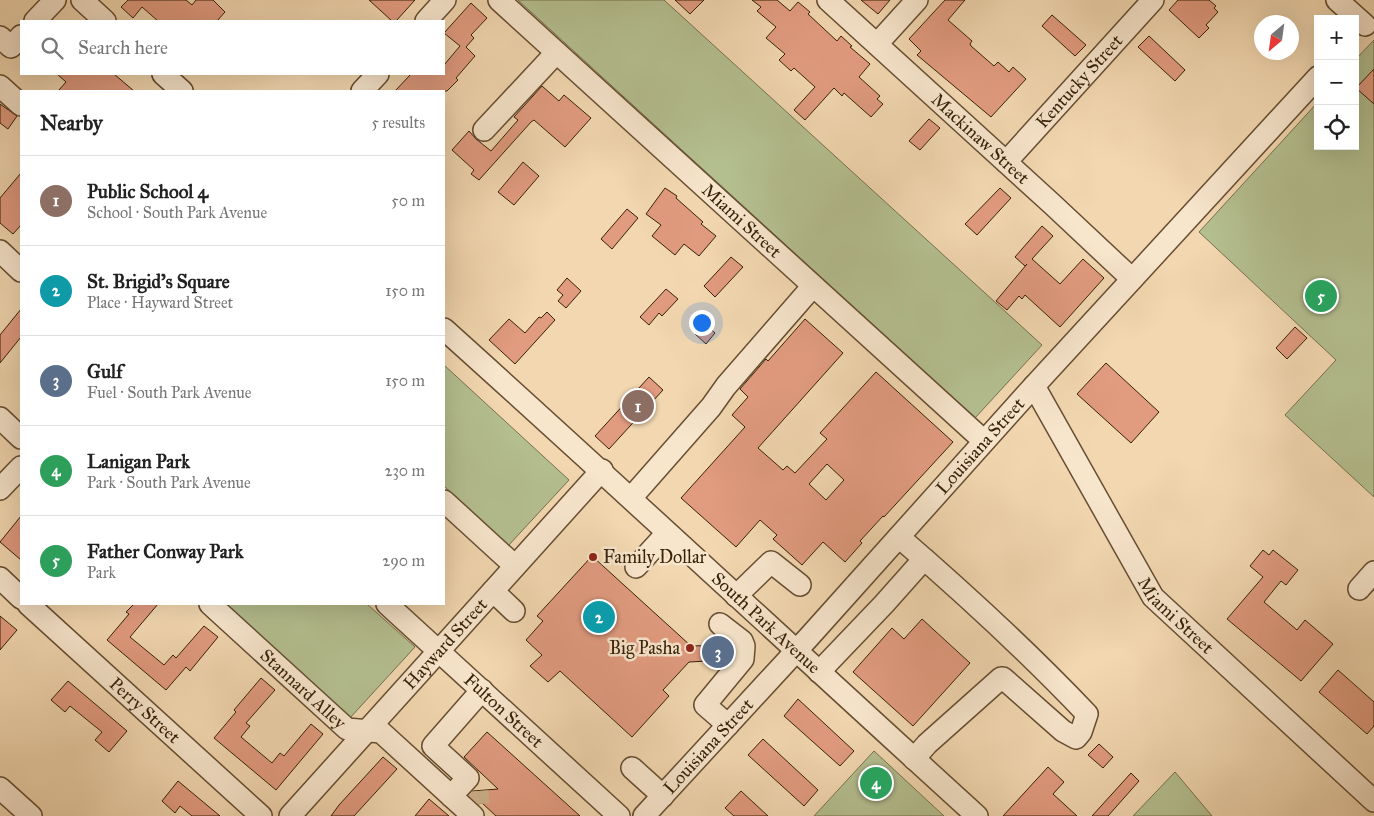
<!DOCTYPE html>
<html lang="en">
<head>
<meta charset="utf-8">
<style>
	:root { --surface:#fff; --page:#f2f2f2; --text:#222; --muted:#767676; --line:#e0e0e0; --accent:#b45309 }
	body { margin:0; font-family:"IM FELL Great Primer",serif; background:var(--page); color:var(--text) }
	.controls { position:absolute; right:15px; top:15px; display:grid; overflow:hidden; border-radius:0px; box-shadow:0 5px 20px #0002 }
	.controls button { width:45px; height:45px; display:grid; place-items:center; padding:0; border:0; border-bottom:1px solid var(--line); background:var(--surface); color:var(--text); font:25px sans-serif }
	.compass { position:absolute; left:1254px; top:15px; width:45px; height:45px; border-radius:50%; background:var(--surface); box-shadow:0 5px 20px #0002; rotate:209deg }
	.you { position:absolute; left:701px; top:322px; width:18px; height:18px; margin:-12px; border:4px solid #fff; border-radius:50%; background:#1a73e8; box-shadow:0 0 0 8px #1a73e833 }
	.badge { display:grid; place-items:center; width:32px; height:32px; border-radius:50%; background:var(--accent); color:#fff; font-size:16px; font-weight:700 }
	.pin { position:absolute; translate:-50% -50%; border:2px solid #fff; box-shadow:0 1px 5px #0006 }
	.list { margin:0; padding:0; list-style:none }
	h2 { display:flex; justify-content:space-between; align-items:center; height:65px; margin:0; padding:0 20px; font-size:21px }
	h2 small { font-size:16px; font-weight:400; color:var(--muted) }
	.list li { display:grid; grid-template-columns:32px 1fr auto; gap:15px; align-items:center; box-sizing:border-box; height:90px; padding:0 20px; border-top:1px solid var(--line) }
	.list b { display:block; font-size:19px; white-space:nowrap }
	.list p { margin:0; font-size:16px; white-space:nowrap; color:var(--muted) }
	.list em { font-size:16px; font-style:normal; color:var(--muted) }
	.icon { flex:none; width:28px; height:28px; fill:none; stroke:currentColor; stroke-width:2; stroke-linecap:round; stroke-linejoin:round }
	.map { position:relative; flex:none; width:1374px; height:816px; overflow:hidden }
	.search { position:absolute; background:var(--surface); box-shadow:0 5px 20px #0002; left:20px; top:20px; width:425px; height:55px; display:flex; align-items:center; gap:12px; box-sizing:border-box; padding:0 18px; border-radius:0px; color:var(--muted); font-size:19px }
	.panel { position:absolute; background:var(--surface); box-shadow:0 5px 20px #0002; left:20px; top:90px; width:425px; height:515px; border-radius:0px }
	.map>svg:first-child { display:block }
</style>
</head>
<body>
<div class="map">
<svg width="1374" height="816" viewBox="0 0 1374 816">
	<rect width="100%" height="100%" fill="#f2d7b0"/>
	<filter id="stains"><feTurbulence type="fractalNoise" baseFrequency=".004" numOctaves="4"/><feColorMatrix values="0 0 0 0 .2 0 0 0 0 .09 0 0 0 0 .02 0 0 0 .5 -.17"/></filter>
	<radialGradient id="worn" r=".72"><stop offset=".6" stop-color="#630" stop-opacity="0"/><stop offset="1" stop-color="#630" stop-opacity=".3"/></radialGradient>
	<!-- green -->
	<g fill="#b4bf90" stroke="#76704c">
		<polygon points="518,0 664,0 1042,345 975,418"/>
		<polygon points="1374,40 1374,497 1285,415 1336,360 1199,232 1318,102 1318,146 1355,146 1355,60"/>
		<polygon points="444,365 569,480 508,546 444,486"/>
		<polygon points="223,604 367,604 415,647 349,719"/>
		<polygon points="874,751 944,816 814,816"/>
		<polygon points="1175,772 1212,816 1133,816"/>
	</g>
	<!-- building -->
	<g fill="#e19b7f" stroke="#372108" fill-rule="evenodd">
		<polygon points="128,0 186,0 192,5 196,0 213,0 225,12 217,21 158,21 142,7 133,18 121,7"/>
		<polygon points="369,0 415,0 396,21 392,21"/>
		<polygon points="675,0 704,0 690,14"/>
		<polygon points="752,0 777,0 790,11 798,2 810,12 808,14 837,41 841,36 852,46 850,47 870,64 859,77 880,96 877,99 883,104 871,117 844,93 842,96 834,88 805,120 794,110 815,87 794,68 791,71 779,60 785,54 766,38 776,27 757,11 761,7"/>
		<polygon points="861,0 890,0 878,14"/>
		<polygon points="945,0 965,0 948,20 972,41 970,44 971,46 994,66 998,62 1009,72 1013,67 1026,79 991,117 917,55 921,51 909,39"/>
		<polygon points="1178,0 1209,0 1216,6 1214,8 1218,12 1206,25 1209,28 1199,38 1169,10"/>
		<polygon points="471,3 487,18 471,35 474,38 466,47 475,56 456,78 458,80 447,91 395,91 411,74 444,74 444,65 460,46 444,33"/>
		<polygon points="1052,15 1086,45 1075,56 1042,26"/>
		<polygon points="1149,36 1185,70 1175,81 1138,47"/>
		<polygon points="1374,69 1374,104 1356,88"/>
		<polygon points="57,74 114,74 134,91 58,91 66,82"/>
		<polygon points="542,86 559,101 564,95 591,118 565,147 534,120 531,122 479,180 471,174 474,170 452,150 469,131 476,139 491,151 518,120 514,117"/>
		<polygon points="0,104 17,116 8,129 0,123"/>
		<polygon points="929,119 940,128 920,150 909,141"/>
		<polygon points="523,162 539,176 514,205 498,192"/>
		<polygon points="21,173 21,225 13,234 0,223 0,198"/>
		<polygon points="665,188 677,196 676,198 703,222 701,224 716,236 699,256 684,244 675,255 652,236 661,225 646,214"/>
		<polygon points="1000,188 1011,198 977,235 965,224"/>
		<polygon points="627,209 638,218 612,249 601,239"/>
		<polygon points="1042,226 1053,236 1032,259 1060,284 1083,259 1104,278 1060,327 1025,295 1022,299 1019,296 1007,310 996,301 1027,264 1025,266 1015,257"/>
		<polygon points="731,257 743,267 715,297 704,286"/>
		<polygon points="567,278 581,291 566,308 558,301 563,295 557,290"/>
		<polygon points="666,289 678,299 662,316 659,313 649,325 640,317"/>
		<polygon points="21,309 21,337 0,363 0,335"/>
		<polygon points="547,312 555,320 515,364 489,340 509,319 525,333 539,317 541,318"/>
		<path d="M805 319 843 353 758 448 783 470 787 466 795 473 827 439 820 433 876 372 953 442 884 517 883 516 860 541 862 543 845 562 823 542 802 565 773 539 777 535 760 520 736 547 681 498 745 427 732 415 748 397 740 389 766 359 768 361ZM827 464 844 480 826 500 809 484Z"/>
		<polygon points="704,323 715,333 706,344 695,334"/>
		<polygon points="1295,327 1307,338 1287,359 1276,348"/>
		<polygon points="1106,363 1159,412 1131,443 1077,394"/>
		<polygon points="649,377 663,390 609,449 595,436"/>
		<polygon points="21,516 21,560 0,542"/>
		<polygon points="1263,550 1269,555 1273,550 1298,570 1286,585 1281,581 1264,602 1297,630 1305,620 1333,644 1301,681 1227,619 1263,577 1250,566"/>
		<polygon points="592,556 691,646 726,645 731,648 731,654 726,660 689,662 663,690 669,696 632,737 560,671 548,682 530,666 542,655 526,640 543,621 537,616"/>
		<polygon points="134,604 158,604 130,637 164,665 173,655 176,658 204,626 218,637 190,671 186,667 166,690 107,640 129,614 126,612"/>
		<polygon points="0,616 17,630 0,650"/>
		<polygon points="922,619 970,663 913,726 853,672 892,628 904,639"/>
		<polygon points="1338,670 1374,702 1374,726 1367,734 1319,692"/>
		<polygon points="261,678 275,690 246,723 250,726 241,737 272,763 280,753 284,756 311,724 323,734 276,790 214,738 236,712 234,710"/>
		<polygon points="68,681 127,731 109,752 95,740 102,732 70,706 65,712 51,700"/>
		<polygon points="798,699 854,751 840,766 784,716"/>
		<polygon points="487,732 580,816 496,816 482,803 478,804 470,796 473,791 498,789 464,757"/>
		<polygon points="763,739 818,790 804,806 748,755"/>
		<polygon points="1099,744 1113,757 1103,768 1088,755"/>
		<polygon points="383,757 397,769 354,816 331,816 339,805"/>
		<polygon points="1048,767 1064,782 1053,794 1077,816 1003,816"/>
		<polygon points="1131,773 1139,781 1108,816 1092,816"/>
		<polygon points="178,781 220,816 192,816 180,806 175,813 162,801"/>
		<polygon points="741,791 768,816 734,816 725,808"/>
		<polygon points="429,799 449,816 415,816"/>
	</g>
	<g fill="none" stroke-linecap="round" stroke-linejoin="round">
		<!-- minor-tunnel -->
		<polyline stroke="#cdb38e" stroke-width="21" stroke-dasharray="21 11" stroke-linecap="butt" points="478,791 479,804"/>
		<defs>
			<g id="minor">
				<polyline points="82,0 105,21"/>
				<path id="s1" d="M499 0 984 441"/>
				<path id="s2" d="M828 0 1052 204 1132 279"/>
				<polyline points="1337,0 1365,25"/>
				<polyline points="35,21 55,0"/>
				<polyline points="426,21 445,0"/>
				<polyline points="0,37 11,47 21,36"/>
				<polyline points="877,44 917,0"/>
				<polyline points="163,74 182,91"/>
				<polyline points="0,86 21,105"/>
				<polyline points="362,91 378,74"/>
				<polyline points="484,130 556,53"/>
				<path id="s3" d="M1006 162 1153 0"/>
				<polyline points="0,251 21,271"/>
				<path id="s4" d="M444 329C623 490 799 654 977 816"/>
				<path id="s5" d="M1034 386 1153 597 1374 801"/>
				<polyline points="0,418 21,438"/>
				<polyline points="0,489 21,467"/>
				<polyline points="631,498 711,407 726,386 813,286"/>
				<polyline points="444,501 515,566"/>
				<path d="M899 537C964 593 1028 652 1087 714L1081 732 1076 738 1063 731 1003 678H1001L927 744 914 759"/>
				<polyline points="636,567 667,533"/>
				<polyline points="0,578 21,598"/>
				<polyline points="1359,589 1374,572"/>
				<polyline points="493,591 514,611"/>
				<polyline points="736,596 771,562 800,585"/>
				<path id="s6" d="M28 604 261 816"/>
				<path id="s7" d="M210 604 347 729 381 732 473 816"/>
				<path id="s8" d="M387 604 619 816"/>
				<polyline points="720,624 742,641 744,646 743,659 705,705 728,725"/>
				<polyline points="819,672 884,604 924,559"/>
				<polyline points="632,768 663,796"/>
				<polyline points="0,788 31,816"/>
				<polyline points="451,796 468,778 433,746 482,690"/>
				<path id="s9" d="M290 816 602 470"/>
				<path id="s10" d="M644 816 809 637 1034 386 1318 77"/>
			</g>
		</defs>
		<!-- minor casing -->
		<use href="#minor" stroke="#664e32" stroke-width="24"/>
		<!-- minor -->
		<use href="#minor" stroke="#f7e5cc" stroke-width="21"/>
	</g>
	<!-- markers -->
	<g fill="#8f2418" stroke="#f7e5cc" stroke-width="2">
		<circle cx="593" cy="557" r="5"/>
		<circle cx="690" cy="648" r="5"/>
	</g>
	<g text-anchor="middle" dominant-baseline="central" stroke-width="5" stroke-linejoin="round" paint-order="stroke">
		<!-- street labels -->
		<g font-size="18" fill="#372108" stroke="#f7e5cc">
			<text stroke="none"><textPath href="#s3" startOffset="109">Kentucky Street</textPath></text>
			<text stroke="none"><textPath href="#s2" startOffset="206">Mackinaw Street</textPath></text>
			<text stroke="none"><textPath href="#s1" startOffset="328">Miami Street</textPath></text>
			<text stroke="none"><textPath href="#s10" startOffset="500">Louisiana Street</textPath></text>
			<text stroke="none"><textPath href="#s5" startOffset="271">Miami Street</textPath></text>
			<text stroke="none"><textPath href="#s4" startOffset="436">South Park Avenue</textPath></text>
			<text stroke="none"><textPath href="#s9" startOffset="232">Hayward Street</textPath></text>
			<text stroke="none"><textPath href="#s7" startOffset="126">Stannard Alley</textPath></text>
			<text stroke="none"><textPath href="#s6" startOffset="158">Perry Street</textPath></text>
			<text stroke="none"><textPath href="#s8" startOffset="158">Fulton Street</textPath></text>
			<text stroke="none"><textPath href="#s10" startOffset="95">Louisiana Street</textPath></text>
		</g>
		<!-- poi labels -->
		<g font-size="18" fill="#372108" stroke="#f7e5cc" text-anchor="start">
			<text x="603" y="557">Family Dollar</text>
			<text x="680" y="648" text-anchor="end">Big Pasha</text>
		</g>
	</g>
	<rect width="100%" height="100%" filter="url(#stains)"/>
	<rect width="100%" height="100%" fill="url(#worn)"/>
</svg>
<div class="controls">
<button>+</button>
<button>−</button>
<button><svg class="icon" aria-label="locate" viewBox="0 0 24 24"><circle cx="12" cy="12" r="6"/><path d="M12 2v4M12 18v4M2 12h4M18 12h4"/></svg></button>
</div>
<svg class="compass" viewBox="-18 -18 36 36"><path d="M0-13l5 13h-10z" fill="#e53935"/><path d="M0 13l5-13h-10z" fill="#767676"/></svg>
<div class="you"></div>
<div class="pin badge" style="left:638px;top:406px;background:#8d6e63">1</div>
<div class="pin badge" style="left:599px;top:617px;background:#0f9aa8">2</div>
<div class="pin badge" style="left:718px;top:652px;background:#5c6f8a">3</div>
<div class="pin badge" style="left:876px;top:783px;background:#2e9e5b">4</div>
<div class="pin badge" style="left:1321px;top:296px;background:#2e9e5b">5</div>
<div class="search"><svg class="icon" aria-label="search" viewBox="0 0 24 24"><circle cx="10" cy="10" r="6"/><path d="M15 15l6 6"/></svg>Search here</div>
<section class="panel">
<h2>Nearby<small>5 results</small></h2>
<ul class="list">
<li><span class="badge" style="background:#8d6e63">1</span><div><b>Public School 4</b><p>School · South Park Avenue</p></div><em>50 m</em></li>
<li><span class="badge" style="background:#0f9aa8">2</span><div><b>St. Brigid's Square</b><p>Place · Hayward Street</p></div><em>150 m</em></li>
<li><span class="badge" style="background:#5c6f8a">3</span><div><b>Gulf</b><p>Fuel · South Park Avenue</p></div><em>150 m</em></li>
<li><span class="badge" style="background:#2e9e5b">4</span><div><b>Lanigan Park</b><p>Park · South Park Avenue</p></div><em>230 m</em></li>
<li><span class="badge" style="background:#2e9e5b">5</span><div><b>Father Conway Park</b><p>Park</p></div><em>290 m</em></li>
</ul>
</section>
</div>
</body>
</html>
